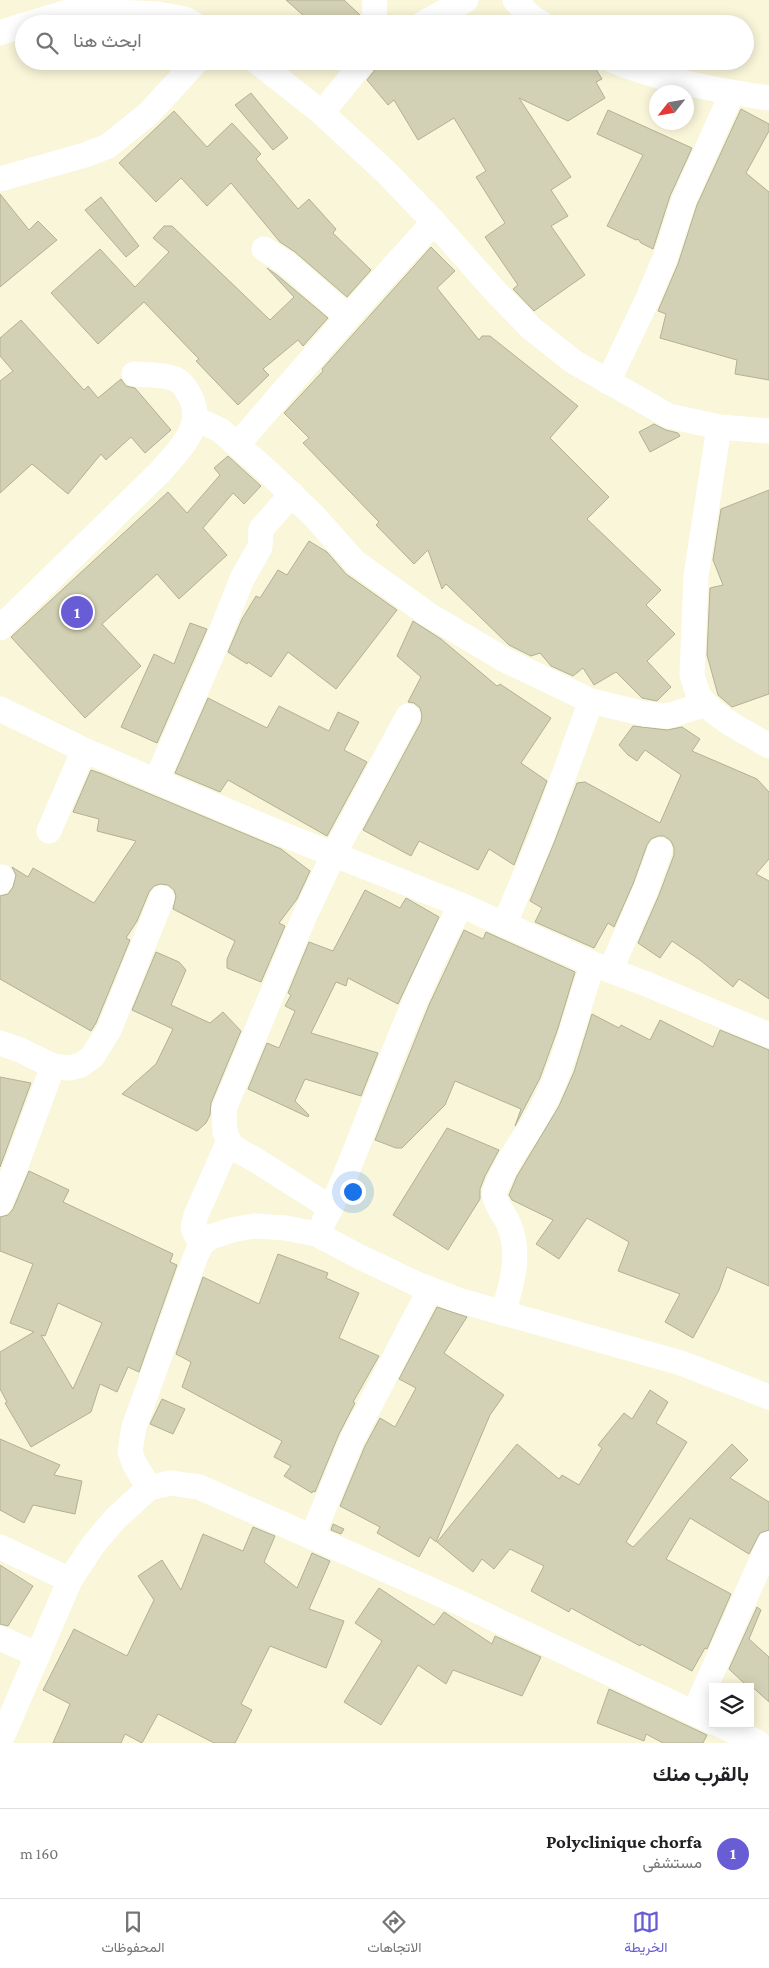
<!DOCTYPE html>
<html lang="ar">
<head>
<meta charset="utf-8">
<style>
	:root { --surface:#fff; --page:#f2f2f2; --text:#202124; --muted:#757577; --line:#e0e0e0; --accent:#695dd6 }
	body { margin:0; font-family:"Crimson Pro",Vazirmatn,serif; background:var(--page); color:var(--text); direction:rtl }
	.controls { position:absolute; right:15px; bottom:15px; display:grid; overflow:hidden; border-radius:0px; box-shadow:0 2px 12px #0003 }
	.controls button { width:45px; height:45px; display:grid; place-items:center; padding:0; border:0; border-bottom:1px solid var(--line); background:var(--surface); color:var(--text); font:25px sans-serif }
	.compass { position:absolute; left:649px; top:85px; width:45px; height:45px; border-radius:50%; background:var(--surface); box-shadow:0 2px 12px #0003; rotate:239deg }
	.you { position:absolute; left:352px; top:1191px; width:18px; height:18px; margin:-12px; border:4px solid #fff; border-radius:50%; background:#1a73e8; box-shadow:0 0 0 8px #1a73e833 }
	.badge { display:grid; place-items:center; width:32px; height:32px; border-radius:50%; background:var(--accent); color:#fff; font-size:16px; font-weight:700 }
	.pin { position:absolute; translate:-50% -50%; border:2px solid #fff; box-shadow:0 1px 5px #0006 }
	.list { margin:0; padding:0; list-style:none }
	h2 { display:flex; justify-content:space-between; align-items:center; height:65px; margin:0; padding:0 20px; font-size:21px }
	h2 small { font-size:16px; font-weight:400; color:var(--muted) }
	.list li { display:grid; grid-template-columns:32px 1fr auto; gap:15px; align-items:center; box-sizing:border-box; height:90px; padding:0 20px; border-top:1px solid var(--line) }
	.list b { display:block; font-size:19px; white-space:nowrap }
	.list p { margin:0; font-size:16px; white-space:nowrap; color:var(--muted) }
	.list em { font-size:16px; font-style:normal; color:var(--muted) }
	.icon { flex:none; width:28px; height:28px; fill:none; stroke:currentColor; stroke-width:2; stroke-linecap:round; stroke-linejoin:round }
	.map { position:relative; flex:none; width:769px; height:1743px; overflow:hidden; direction:ltr }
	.search { position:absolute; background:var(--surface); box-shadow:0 2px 12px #0003; left:15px; right:15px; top:15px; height:55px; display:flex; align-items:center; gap:12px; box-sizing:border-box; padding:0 18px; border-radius:28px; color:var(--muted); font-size:19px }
	.sheet { height:155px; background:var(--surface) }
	nav { display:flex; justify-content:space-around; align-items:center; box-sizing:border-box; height:70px; border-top:1px solid var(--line); background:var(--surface); font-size:14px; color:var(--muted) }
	nav a { display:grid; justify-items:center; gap:2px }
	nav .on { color:var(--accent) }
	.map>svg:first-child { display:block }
</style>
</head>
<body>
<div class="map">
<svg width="769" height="1743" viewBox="0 0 769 1743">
	<rect width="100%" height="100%" fill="#f9f6da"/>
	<!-- building -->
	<g fill="#d3d1b5" stroke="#b2b095" fill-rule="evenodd">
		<polygon points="286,0 344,0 360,15 360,24 313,24"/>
		<polygon points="378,61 591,61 602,79 596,82 605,98 568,121 519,98 571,177 551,190 568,216 551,226 585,275 534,311 513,289 518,285 485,237 505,223 476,177 486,171 454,118 418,140 394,100 388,105 367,80 375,70"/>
		<polygon points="251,93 288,138 273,150 235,105"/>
		<polygon points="741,109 769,124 769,131 746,173 769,192 769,380 735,374 737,360 660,338 666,314 658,311 678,264 697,205"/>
		<polygon points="608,110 692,148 670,196 653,249 641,243 638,239 636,240 607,226 643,155 597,134"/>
		<polygon points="174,111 207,147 232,123 261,154 256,159 298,209 309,199 336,229 333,233 371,270 347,297 295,252 280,242 231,183 207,206 181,178 156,202 119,163"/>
		<polygon points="0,194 29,230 38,221 57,240 0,287"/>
		<polygon points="101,197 139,246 126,257 85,210"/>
		<polygon points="164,226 172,226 270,320 294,297 267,268 277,275 328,318 303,346 298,340 263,369 269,375 238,405 196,361 199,359 144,302 98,344 51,293 100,249 135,287 169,252 153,238"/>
		<polygon points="431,247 455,271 437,288 479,340 482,336 490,336 578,406 550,438 609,497 587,519 661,590 646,605 675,634 647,661 671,687 657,701 642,698 616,672 594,685 583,668 573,676 551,666 540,653 531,656 509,645 446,584 442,589 428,550 414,564 376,525 379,522 303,443 309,438 284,413 323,371 322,369"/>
		<polygon points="21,320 84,390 88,386 98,398 121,379 126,386 135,388 171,430 145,453 131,437 106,460 101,454 68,494 32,464 0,493 0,381 13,371 0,356 0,338"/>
		<polygon points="654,424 666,430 678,433 680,436 650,452 639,432"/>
		<polygon points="228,456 261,486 244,504 233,493 203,528 227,555 179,599 157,574 102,624 141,666 85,718 11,637 168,492 187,513 220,475 214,468"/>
		<polygon points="769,490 769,694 732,707 718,695 707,655 710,588 723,585 713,560 721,509"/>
		<polygon points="309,541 327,552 346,574 397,610 336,689 288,652 271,677 248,662 247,664 228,652 242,619 256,596 260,598 278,570 287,575"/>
		<polygon points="413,621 441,639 497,686 500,684 551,718 521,763 547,781 514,865 489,849 478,870 419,841 411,856 363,830 421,722 422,715 420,708 414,703 408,702 421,677 397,656"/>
		<polygon points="190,623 207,629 157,743 121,727 154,654 174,664"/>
		<polygon points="208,698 267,728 279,706 329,731 338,712 359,722 344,750 367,762 327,836 228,780 220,792 175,773"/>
		<polygon points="633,726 667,730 682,727 700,739 692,751 757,779 769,792 769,859 756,874 769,881 769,999 739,979 733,987 700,960 672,941 660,958 638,943 659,895 674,855 674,848 671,841 664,836 658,836 651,839 647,845 633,884 614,927 608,923 594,948 535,922 542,908 530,901 554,843 577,783 585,782 660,823 681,775 645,750 637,761 628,755 619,745"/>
		<polygon points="91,770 100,773 281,849 310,871 297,899 279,923 285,926 261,982 227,968 227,959 235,941 173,909 176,896 174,890 168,885 160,884 154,886 149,892 137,921 126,938 130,940 96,1023 91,1031 0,979 0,896 8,894 13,887 16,875 12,867 28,877 33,868 94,903 136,841 97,831 99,819 73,812"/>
		<polygon points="365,890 400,908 406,898 439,917 398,1004 348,978 346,986 336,982 311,1033 378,1053 361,1096 305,1079 295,1101 309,1115 308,1117 248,1089 267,1043 279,1048 295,1011 285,1006 291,995 288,993 309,942 333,951"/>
		<polygon points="464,930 483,939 486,932 575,972 558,1028 540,1078 515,1126 521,1109 455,1081 445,1105 402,1148 396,1148 375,1140 429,1005"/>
		<polygon points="156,952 179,962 186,970 171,1005 210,1023 223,1012 241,1031 211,1103 210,1115 206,1123 197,1131 122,1094 156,1064 173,1029 132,1010"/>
		<polygon points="592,1014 619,1028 621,1025 650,1040 660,1020 713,1047 720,1030 769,1050 769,1286 727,1267 719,1290 693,1338 665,1322 680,1294 618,1271 629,1242 587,1218 559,1259 536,1244 553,1220 512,1200 509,1195 517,1176 559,1106 574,1072"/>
		<polygon points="0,1077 31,1083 0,1167"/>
		<polygon points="447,1128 499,1150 485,1176 480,1189 480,1199 448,1250 393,1215"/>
		<path d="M29 1171 69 1190 63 1202 173 1254 170 1262 177 1265 139 1372 128 1367 117 1392 100 1384 91 1412 31 1447 5 1403 7 1402 0 1389V1352L34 1332 10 1323 33 1264 0 1251V1217L8 1215 13 1209ZM58 1303 102 1323 73 1389 41 1335 45 1336Z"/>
		<polygon points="278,1254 328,1273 326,1278 359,1293 339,1338 379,1356 353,1402 355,1403 339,1434 315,1492 313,1491 312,1493 284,1476 291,1466 274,1457 282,1441 182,1387 191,1362 176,1354 203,1277 259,1304"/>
		<polygon points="437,1307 467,1317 444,1353 504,1395 490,1415 436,1542 430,1537 419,1557 377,1533 380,1527 340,1506 365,1446 380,1418 395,1427 416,1388 399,1379"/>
		<polygon points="650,1390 668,1402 656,1423 687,1442 626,1542 633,1547 732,1444 748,1460 730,1478 769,1502 769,1530 760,1533 749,1554 690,1518 666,1559 731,1594 707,1649 705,1648 692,1671 641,1644 640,1646 571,1608 569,1612 531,1591 544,1566 510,1549 494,1569 482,1559 473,1572 437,1542 517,1444 559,1479 562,1475 579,1485 602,1448 598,1445 624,1413 632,1419"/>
		<polygon points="162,1399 185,1409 173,1434 150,1424"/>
		<polygon points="0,1439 60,1465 54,1475 82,1481 75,1514 33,1505 24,1523 0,1510"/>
		<polygon points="333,1524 344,1529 341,1534 331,1530"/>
		<polygon points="253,1527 275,1536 264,1562 297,1588 312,1553 330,1561 309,1609 344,1621 326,1668 270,1646 241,1704 252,1710 235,1743 214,1743 158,1714 142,1743 125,1734 121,1743 53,1743 70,1704 43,1690 74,1629 127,1656 154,1600 138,1576 162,1560 181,1590 203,1534 243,1551"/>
		<polygon points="0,1565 33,1586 8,1626 0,1624"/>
		<polygon points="379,1588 434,1625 444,1612 492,1644 495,1636 541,1657 522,1696 453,1670 446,1684 418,1665 381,1725 344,1702 382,1641 355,1623"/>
		<polygon points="757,1607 761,1610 749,1639 769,1657 769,1702 748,1683 746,1685 729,1669"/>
		<polygon points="609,1689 707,1735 703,1743 663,1743 646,1734 644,1741 597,1723"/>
	</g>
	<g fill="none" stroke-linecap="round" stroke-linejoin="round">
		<!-- minor -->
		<g stroke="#fff" stroke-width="25">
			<polyline points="515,0 530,16 542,24"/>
			<polyline points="28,24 74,10 158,14 185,19 194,24"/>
			<polyline points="374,24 375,0"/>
			<polyline points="422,24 466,0"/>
			<polyline points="0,33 24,25"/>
			<polyline points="256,61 322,113 386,172 434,222 495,291 532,329 574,362 669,416 719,427 769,431"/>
			<path d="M614 61C659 80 720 91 769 98"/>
			<polyline points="322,113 364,61"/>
			<polyline points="0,179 85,155 108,146 148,114 197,61"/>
			<polyline points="264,249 286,263 348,317"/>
			<polyline points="608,382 648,298 665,258 684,200 732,93"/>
			<polyline points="196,419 220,430 267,471 314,516 355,562 429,615 505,660 591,701 645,714 668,716 706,704"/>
			<polyline points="719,427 696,576 692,675 699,697 714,712 731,724 769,746"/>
			<polyline points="237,445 348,317 434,222"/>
			<path d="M0 628 160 472C178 451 205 427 191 398 188 392 183 383 177 380 165 374 146 375 134 374"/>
			<polyline points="0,709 84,750 149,778 277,832 461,905 593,964 644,983 769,1035"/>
			<polyline points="156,781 213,652 242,579 260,547 261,529 292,494"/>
			<polyline points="49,831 84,750"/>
			<polyline points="0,882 2,877"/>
			<polyline points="504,925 541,838 591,701"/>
			<polyline points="611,969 646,889 660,850"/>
			<polyline points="0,1043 20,1050 53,1066 69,1068 81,1065 92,1057 109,1030 162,898"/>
			<polyline points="0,1203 12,1176 53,1066"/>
			<polyline points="331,1208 259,1162 234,1148 230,1145 225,1132 224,1109 305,915 334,854 408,716"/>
			<path d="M324 1221C345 1181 360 1138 377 1095 402 1031 428 966 461 905"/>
			<polyline points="201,1245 193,1228 196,1215 229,1141"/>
			<path d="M503 1313C512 1285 521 1253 509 1225 505 1214 495 1205 494 1194 505 1160 531 1132 546 1100 567 1057 577 1009 593 964"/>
			<polyline points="149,1488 134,1463 130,1451 134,1427 195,1258 201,1245 210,1237 232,1230 254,1226 286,1228 316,1234 360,1257 419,1285 458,1300 681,1363 769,1397"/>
			<polyline points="312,1537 352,1440 430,1289"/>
			<polyline points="0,1547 70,1580"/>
			<polyline points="0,1638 38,1655"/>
			<polyline points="694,1713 769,1544"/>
			<polyline points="718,1724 759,1743"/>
			<polyline points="0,1742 70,1580 93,1545 115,1519 149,1488 170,1483 199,1487 458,1602 713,1722"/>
		</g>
	</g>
</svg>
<div class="controls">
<button><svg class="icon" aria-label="layers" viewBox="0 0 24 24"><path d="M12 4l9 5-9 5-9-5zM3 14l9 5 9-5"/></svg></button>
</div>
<svg class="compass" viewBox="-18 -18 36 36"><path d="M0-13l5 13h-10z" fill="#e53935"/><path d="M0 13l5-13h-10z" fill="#757577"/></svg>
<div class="you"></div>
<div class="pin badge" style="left:77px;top:612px">1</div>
<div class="search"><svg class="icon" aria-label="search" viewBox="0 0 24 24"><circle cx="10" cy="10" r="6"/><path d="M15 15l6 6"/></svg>ابحث هنا</div>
</div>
<section class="sheet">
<h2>بالقرب منك<small></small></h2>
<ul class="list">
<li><span class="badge">1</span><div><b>Polyclinique chorfa</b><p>مستشفى</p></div><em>160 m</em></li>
</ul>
</section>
<nav>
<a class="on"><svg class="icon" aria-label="map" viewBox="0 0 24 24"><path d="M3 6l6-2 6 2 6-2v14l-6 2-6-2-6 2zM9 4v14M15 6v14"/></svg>الخريطة</a>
<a><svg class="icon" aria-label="directions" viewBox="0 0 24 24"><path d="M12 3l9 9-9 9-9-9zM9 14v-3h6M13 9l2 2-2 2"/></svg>الاتجاهات</a>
<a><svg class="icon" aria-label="saved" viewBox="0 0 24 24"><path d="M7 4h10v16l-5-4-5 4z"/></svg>المحفوظات</a>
</nav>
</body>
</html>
